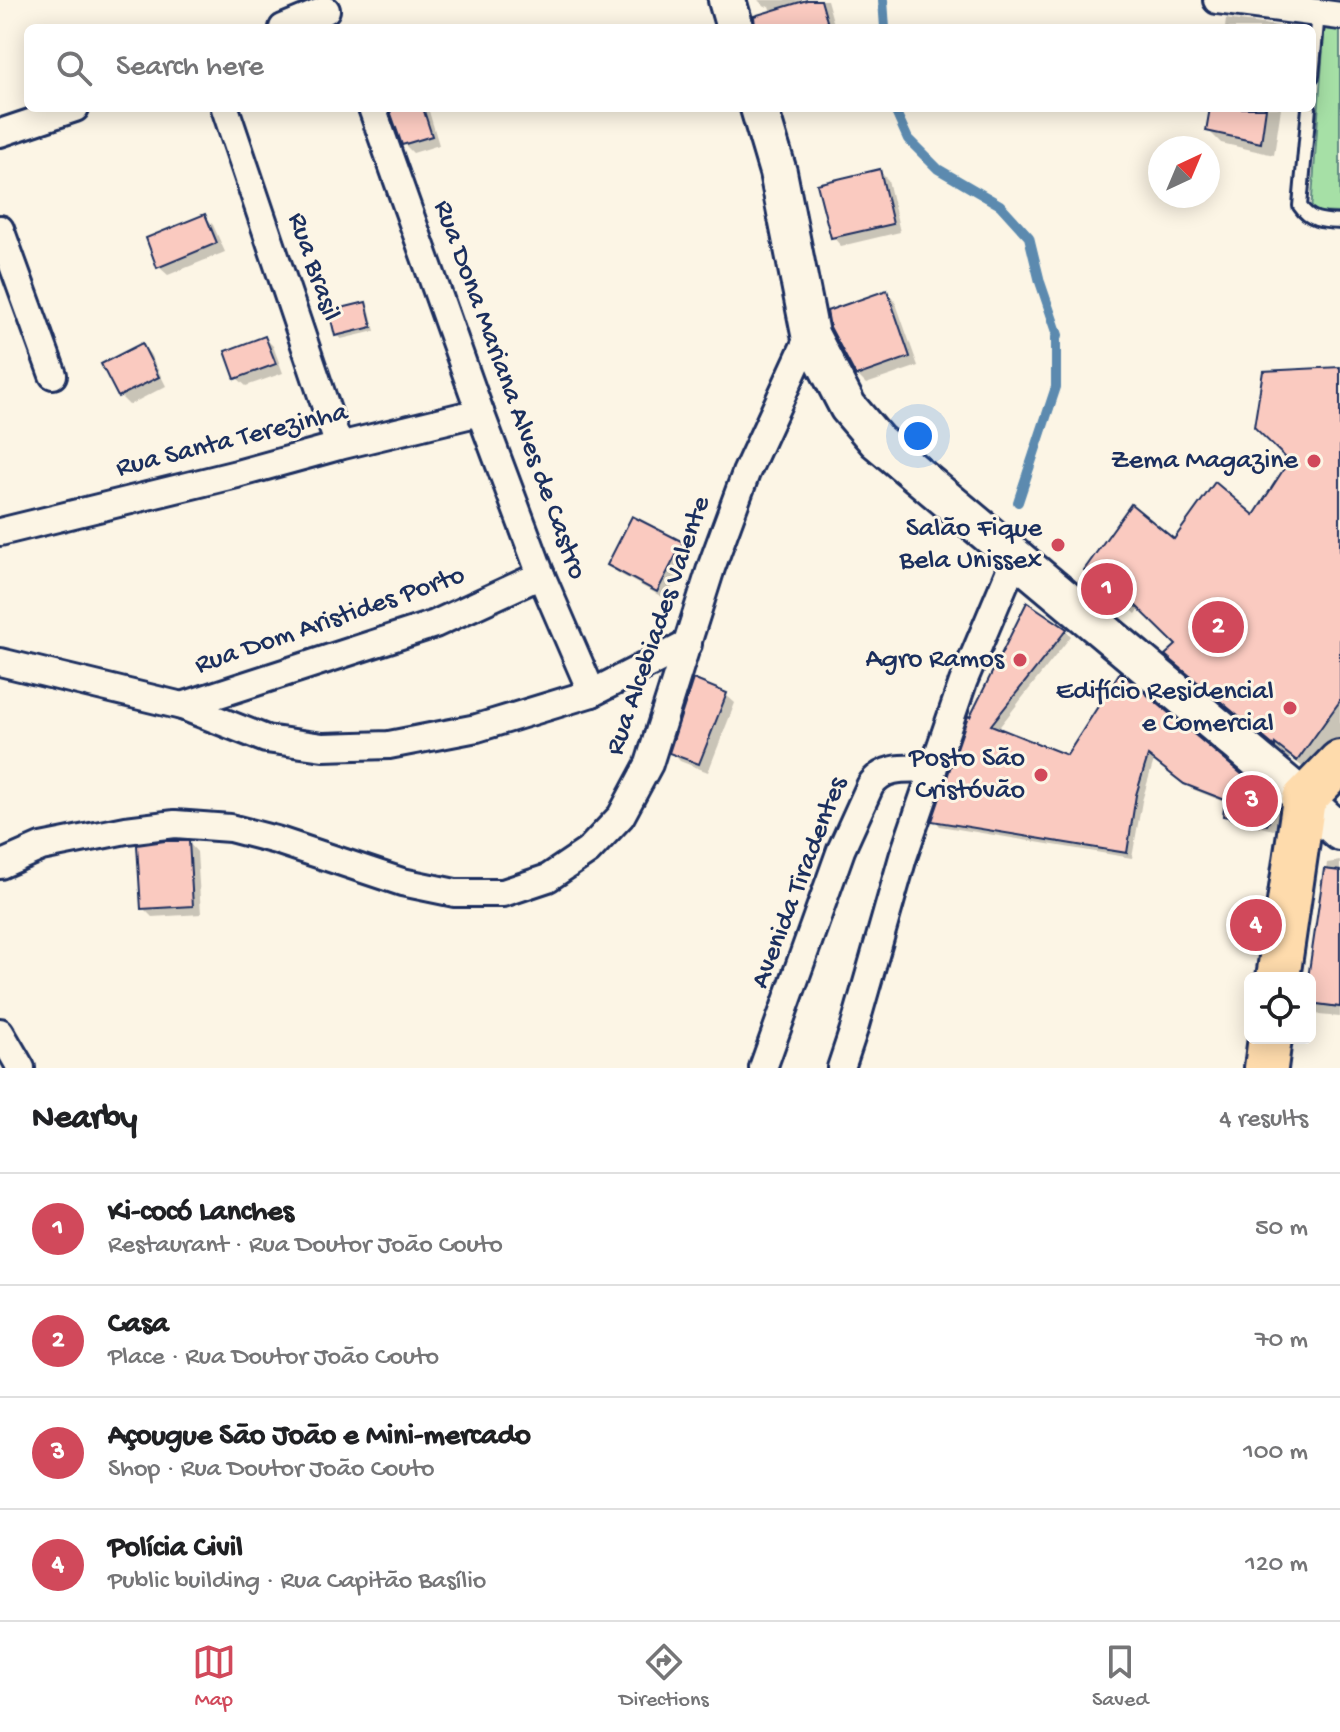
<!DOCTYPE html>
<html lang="en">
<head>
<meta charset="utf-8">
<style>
	:root { --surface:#fff; --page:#f6f6f6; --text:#202124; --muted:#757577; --line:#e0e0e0; --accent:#d1495b }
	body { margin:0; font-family:"Gochi Hand",sans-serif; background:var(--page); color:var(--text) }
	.controls { position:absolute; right:24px; bottom:24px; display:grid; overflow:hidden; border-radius:12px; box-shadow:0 4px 20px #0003 }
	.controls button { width:72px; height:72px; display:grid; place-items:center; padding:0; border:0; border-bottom:2px solid var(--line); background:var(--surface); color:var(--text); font:40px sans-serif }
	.compass { position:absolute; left:1148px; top:136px; width:72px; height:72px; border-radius:50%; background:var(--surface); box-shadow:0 4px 20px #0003; rotate:44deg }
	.you { position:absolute; left:918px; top:436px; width:28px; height:28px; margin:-20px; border:6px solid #fff; border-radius:50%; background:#1a73e8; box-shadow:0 0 0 12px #1a73e833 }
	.badge { display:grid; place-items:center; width:52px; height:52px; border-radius:50%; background:var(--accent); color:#fff; font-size:26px; font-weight:700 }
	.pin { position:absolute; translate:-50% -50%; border:4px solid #fff; box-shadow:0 2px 8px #0006 }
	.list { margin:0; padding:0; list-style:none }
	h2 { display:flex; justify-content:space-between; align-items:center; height:104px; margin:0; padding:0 32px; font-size:34px }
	h2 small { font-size:26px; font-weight:400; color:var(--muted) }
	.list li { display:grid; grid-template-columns:52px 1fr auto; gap:24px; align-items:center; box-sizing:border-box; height:112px; padding:0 32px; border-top:2px solid var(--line) }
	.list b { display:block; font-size:30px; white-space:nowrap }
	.list p { margin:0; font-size:26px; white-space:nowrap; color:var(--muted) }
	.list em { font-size:26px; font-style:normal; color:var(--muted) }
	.icon { flex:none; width:44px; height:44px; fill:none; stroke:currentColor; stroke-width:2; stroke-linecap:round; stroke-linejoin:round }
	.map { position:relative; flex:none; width:1340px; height:1068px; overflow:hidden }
	.search { position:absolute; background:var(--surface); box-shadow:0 4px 20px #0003; left:24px; right:24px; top:24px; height:88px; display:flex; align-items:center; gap:20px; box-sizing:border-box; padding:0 28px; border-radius:12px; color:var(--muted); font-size:30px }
	.sheet { height:552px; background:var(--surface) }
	nav { display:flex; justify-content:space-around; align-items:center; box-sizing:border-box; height:112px; border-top:2px solid var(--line); background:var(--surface); font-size:22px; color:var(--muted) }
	nav a { display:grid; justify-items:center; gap:4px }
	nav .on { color:var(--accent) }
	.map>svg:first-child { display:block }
</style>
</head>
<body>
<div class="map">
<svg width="1340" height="1068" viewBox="0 0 1340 1068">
	<rect width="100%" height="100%" fill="#fcf5e5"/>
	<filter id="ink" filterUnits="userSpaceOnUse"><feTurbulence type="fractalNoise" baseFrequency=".0125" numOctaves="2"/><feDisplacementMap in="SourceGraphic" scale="16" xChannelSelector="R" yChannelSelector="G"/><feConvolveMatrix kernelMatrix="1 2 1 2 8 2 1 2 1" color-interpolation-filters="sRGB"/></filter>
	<g filter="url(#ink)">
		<!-- green -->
		<polygon fill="#a6e0a6" stroke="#608882" stroke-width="2" points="1325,20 1340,26 1340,213 1311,212"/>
		<!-- shadow -->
		<g fill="#0003">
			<polygon points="758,0 827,0 835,28 776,28 769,6 765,7"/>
			<polygon points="1226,19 1278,26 1280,28 1225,28"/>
			<polygon points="391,108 428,108 439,145 413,153 404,144"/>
			<polygon points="1212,108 1281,108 1274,155 1221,143 1208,130"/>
			<polygon points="879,171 888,180 900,232 841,246 833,237"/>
			<polygon points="205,216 213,225 225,252 168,275 159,267"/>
			<polygon points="886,292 895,301 918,366 866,384 857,375"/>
			<polygon points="365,304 369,308 375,331 341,339 337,335"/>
			<polygon points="265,338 273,346 283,373 246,386 237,378"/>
			<polygon points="142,346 150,354 166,386 129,405 120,396 104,365"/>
			<polygon points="1340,369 1340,738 1313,775 1290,757 1290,760 1184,671 1168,655 1178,645 1140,608 1136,614 1086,569 1254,518 1292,461"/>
			<polygon points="681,544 690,553 666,599 618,573 609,565"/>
			<polygon points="1065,630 1071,636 997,730 1068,757 1120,675 1281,811 1281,817 1274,830 1231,821 1225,815 1227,803 1192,789 1154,760 1142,801 1132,858 940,826 935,820 969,719"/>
			<polygon points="726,695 735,703 708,772 680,761 672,752"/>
			<polygon points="189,843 197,852 201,914 152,917 143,908"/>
			<polygon points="1340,861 1340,1017 1319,1015 1310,1006 1310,978 1327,863"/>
		</g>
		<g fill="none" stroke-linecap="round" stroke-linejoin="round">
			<!-- stream -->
			<g stroke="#5b8aaf" stroke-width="10">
				<polyline points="883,0 885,28"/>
				<polyline points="894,108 908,139 938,169 1000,205 1029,237 1040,282 1058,335 1056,337 1056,387 1018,502"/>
			</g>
		</g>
		<!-- building -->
		<g fill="#facac0" stroke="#1b2f5e" stroke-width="2">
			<polygon points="807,0 821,0 829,28 755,28 754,16"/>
			<polygon points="389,108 423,108 432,136 402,145"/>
			<polygon points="1210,108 1266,108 1261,143 1206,131"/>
			<polygon points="880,169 893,224 831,238 817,184"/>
			<polygon points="205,214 217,243 157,268 146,238"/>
			<polygon points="887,290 910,357 856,376 830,327 827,311"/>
			<polygon points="366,302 372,327 335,336 329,311"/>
			<polygon points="265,336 276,364 235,379 225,351"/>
			<polygon points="142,343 159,377 118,397 101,364"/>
			<polygon points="1340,367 1340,701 1297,761 1275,744 1275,747 1165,655 1176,645 1124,594 1120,600 1084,570 1131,504 1174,539 1215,482 1254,515 1289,461 1254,427 1263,371"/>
			<polygon points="632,516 683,542 657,592 607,565"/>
			<polygon points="1027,602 1067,629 991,725 1067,755 1120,672 1276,803 1276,810 1267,825 1223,816 1225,800 1184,784 1148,756 1136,795 1127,853 932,821 968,716 970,717"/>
			<polygon points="693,679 727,693 699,764 669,753"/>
			<polygon points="165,841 189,841 193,906 141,909 137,845"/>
			<polygon points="1324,869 1340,871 1340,1007 1310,1003 1310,978 1308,978"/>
		</g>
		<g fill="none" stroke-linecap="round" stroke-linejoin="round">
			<defs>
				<g id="lane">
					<polyline points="1312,76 1318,13"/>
					<path d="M1309 108 1300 206C1310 221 1323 221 1340 222"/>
				</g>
				<g id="street">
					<polyline points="1217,0 1340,16"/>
					<polyline points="283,28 326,10"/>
					<polyline points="225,108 339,446"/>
					<polyline points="372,108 480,412 541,575 592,693"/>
					<polyline points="0,133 75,108"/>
					<polyline points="0,229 53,375"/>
					<polyline points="0,532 237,474 339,446 480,412"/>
					<polyline points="0,662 182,706 266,739 323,747 389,745 477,728 592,693 688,644"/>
					<polyline points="182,706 435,624 541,575"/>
					<polyline points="0,865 41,847 126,830 175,824 230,828 276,840 402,882 455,893 503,893 548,878 588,851 621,816 649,764 711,568 746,473 810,334"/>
					<polyline points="0,1032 21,1068"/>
					<path d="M763 1068 841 850 870 786C884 764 910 769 933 769"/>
					<polyline points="841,1068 854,1029 903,857 963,682 1016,556"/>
				</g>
				<g id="secondary">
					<polyline points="727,0 735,28"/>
					<polyline points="759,108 778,172 810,334 848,407 877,441 1304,799 1340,832"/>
				</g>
				<g id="primary">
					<polyline points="1278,978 1304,799 1340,762"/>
					<polyline points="1266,1068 1270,1038"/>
				</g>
			</defs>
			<!-- lane casing -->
			<use href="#lane" stroke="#1b2f5e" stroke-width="18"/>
			<!-- street casing -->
			<use href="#street" stroke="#1b2f5e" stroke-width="32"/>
			<!-- secondary casing -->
			<use href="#secondary" stroke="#1b2f5e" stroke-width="42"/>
			<!-- primary casing -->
			<use href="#primary" stroke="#1b2f5e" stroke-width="48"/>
			<!-- lane -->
			<use href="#lane" stroke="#fcf5e5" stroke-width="12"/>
			<!-- street -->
			<use href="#street" stroke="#fcf5e5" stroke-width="26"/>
			<!-- secondary -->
			<use href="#secondary" stroke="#fcf5e5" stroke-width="36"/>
			<!-- primary -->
			<use href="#primary" stroke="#fedbac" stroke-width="42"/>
		</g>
	</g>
	<!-- markers -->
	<g fill="#d1495b" stroke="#fcf5e5" stroke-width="3">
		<circle cx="1314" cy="461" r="8"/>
		<circle cx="1058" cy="545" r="8"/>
		<circle cx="1020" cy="660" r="8"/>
		<circle cx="1290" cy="708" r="8"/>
		<circle cx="1041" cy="775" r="8"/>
	</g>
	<g text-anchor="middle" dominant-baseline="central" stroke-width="6" stroke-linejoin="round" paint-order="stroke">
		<!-- street labels -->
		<g font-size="28" fill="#1b2f5e" stroke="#fcf5e5">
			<text transform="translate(313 267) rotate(71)">Rua Brasil</text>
			<text transform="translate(509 390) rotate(70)">Rua Dona Mariana Alves de Castro</text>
			<text transform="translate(232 441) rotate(-14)">Rua Santa Terezinha</text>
			<text transform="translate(330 621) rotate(-19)">Rua Dom Aristides Porto</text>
			<text transform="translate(659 626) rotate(-71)">Rua Alcebiades Valente</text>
			<text transform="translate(800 883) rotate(-69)">Avenida Tiradentes</text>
		</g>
		<!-- poi labels -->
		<g font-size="28" fill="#1b2f5e" stroke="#fcf5e5" text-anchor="end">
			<text x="1298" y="461">Zema Magazine</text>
			<text x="1042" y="529">Salão Fique<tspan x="1042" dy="32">Bela Unissex</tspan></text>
			<text x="1004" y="660">Agro Ramos</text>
			<text x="1274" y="692">Edifício Residencial<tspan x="1274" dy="32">e Comercial</tspan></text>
			<text x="1025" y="759">Posto São<tspan x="1025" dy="32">Cristóvão</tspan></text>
		</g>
	</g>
</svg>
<div class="controls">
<button><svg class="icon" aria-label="locate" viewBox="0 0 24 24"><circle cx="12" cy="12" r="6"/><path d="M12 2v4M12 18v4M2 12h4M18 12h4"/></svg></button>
</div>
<svg class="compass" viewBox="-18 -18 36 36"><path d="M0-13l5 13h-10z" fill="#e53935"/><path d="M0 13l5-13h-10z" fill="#757577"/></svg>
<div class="you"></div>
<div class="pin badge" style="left:1107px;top:589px">1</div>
<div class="pin badge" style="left:1218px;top:627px">2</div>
<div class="pin badge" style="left:1252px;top:801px">3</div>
<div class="pin badge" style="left:1256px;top:925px">4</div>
<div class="search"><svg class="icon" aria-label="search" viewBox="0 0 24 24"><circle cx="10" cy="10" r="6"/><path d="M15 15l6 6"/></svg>Search here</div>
</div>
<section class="sheet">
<h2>Nearby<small>4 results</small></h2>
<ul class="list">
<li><span class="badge">1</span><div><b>Ki-cocó Lanches</b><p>Restaurant · Rua Doutor João Couto</p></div><em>50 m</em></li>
<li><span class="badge">2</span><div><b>Casa</b><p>Place · Rua Doutor João Couto</p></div><em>70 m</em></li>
<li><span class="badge">3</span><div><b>Açougue São João e Mini-mercado</b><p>Shop · Rua Doutor João Couto</p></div><em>100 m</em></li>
<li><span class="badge">4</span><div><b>Polícia Civil</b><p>Public building · Rua Capitão Basílio</p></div><em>120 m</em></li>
</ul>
</section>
<nav>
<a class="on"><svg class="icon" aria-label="map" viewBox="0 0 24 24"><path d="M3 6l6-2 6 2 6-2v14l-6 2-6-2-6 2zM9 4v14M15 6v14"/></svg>Map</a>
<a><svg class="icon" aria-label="directions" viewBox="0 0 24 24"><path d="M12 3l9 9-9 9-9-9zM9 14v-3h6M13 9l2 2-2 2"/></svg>Directions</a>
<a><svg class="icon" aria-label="saved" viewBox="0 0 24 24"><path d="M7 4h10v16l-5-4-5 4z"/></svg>Saved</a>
</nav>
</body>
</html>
